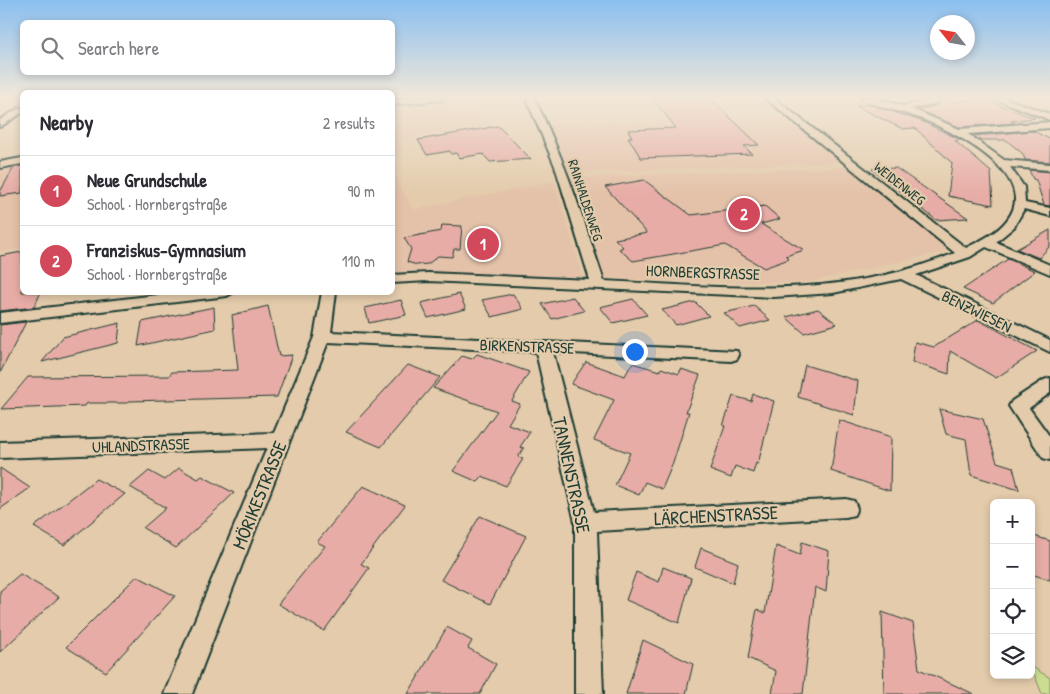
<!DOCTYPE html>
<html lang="en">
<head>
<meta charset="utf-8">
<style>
	:root { --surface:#fff; --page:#f2f2f3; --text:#2b2b33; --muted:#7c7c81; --line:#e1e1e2; --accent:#d1495b }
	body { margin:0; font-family:"Patrick Hand",sans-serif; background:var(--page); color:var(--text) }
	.controls { position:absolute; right:15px; bottom:15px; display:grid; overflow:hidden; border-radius:8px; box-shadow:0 2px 8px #0003 }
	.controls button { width:45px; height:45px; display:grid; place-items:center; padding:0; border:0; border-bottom:1px solid var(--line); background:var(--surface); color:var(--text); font:25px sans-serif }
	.compass { position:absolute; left:930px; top:15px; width:45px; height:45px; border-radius:50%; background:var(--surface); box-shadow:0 2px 8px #0003; rotate:301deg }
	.you { position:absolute; left:634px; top:351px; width:18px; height:18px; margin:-12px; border:4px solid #fff; border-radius:50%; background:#1a73e8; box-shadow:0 0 0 8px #1a73e833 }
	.badge { display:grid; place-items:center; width:32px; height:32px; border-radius:50%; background:var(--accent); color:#fff; font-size:16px; font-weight:700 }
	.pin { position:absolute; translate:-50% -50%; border:2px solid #fff; box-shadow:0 1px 5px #0006 }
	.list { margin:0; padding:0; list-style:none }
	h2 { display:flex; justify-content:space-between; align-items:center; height:65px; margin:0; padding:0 20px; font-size:21px }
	h2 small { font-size:16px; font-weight:400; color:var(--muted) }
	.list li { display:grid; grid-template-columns:32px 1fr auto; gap:15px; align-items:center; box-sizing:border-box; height:70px; padding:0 20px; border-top:1px solid var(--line) }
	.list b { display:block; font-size:19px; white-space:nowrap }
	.list p { margin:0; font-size:16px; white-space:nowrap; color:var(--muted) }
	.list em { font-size:16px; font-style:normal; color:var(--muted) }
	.icon { flex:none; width:28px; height:28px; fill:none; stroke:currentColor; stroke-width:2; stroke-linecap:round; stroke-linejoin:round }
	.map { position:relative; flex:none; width:1050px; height:694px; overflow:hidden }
	.search { position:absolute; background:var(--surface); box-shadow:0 2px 8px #0003; left:20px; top:20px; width:375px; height:55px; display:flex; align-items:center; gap:12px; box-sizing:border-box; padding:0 18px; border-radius:8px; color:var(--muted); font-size:19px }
	.panel { position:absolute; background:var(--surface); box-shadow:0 2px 8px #0003; left:20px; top:90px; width:375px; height:205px; border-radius:8px }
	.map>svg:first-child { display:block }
</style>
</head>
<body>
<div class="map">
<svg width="1050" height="694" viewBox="0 0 1050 694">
	<rect width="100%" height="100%" fill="#e3cbab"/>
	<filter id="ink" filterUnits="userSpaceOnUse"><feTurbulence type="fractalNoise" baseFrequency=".02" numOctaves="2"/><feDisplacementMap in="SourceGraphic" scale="10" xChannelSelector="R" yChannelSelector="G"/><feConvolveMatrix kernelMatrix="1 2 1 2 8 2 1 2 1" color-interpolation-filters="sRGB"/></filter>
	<g filter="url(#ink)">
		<!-- built -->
		<g fill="#e4c2a9">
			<polygon points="465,98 487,124 400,139 403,152 393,154 393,105"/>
			<polygon points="790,119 844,162 569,173 551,125"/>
			<polygon points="22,164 22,248 0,252 0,168"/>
			<polygon points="850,167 951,250 804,283 602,279 569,178"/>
			<polygon points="392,172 413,210 554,181 583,277 393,275"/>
		</g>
		<!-- green -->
		<polygon fill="#ccdc90" stroke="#768c62" points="1031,666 1050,678 1050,694 1042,694"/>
		<!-- building -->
		<g fill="#e7aca5" stroke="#1f3d34">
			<polygon points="652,98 710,98 759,145 744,146 752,154 641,158 628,137 632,137 628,130 676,128"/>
			<polygon points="980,98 1035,118 1011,121 1015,123 959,127 918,110 937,105 939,101 947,99 957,102"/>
			<polygon points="868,104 921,121 961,140 955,141 991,172 993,205 948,196 952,163 915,128 903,129 856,106"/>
			<polygon points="498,126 531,159 490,162 483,154 459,158 456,153 451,154 450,151 427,155 418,140"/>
			<polygon points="1033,131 1050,139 1050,162 1025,160 1023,154 1006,140 980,140 973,136"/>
			<polygon points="22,166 22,193 0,196 0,192 14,167"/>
			<polygon points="896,168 968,218 936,220 872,169"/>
			<polygon points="1029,170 1050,172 1050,206 1044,205 1036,180 1033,179"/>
			<polygon points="644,180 691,215 765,206 780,219 761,224 804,250 786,256 789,259 764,268 725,245 633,261 619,249 623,247 615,239 647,233 605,187"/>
			<polygon points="442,225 462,226 460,249 454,249 452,257 438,256 428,264 417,265 407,262 411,249 404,238 441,231"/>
			<polygon points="1050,230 1050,246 1039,258 1017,249"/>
			<polygon points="22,252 22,292 41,292 34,307 0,311 0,256"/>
			<polygon points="1008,259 1035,271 993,303 963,289"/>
			<polygon points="459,294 466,309 428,318 421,303"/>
			<polygon points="513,294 523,309 492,317 482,300"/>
			<polygon points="573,297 584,311 552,319 542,304"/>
			<polygon points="633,299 647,315 613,323 600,307"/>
			<polygon points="401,300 406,315 369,323 365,308"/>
			<polygon points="695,302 709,316 676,325 662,310"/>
			<polygon points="268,306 279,356 292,355 277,397 129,401 128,403 87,403 85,406 1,409 28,377 169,376 172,372 238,370 232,315"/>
			<polygon points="754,306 770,320 740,328 724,313"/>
			<polygon points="214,307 215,329 138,346 142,322"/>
			<polygon points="818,309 837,324 804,333 786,317"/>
			<polygon points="978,320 1037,351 996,378 950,351 949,374 912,362 915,342 934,347"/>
			<polygon points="26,322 0,373 0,325"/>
			<polygon points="120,323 118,343 42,362 63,337"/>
			<polygon points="477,354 529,372 512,401 520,404 508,424 530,432 520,447 524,448 518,457 523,459 506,486 482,476 478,482 453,471 497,411 433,388 462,356 472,359"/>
			<polygon points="586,362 625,376 632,363 660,371 661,368 679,374 681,369 700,375 686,412 689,412 673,463 662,489 645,482 639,495 615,485 630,453 594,440 614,400 571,384"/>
			<polygon points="408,365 440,377 381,447 346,432"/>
			<polygon points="805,365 858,381 854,415 798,397"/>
			<polygon points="753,394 774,401 758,464 756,463 753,473 735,466 731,478 710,470 725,426 723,426 733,396 751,401"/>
			<polygon points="939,409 983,419 997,462 1013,467 1019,490 971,475 966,439 946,434"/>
			<polygon points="839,420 891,437 890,491 831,471"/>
			<polygon points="0,468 30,488 0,509"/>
			<polygon points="179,468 198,479 202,476 234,493 176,548 143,528 166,508 130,487 149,471 165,480"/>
			<polygon points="96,479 125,494 64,545 34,527"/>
			<polygon points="363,486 405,505 361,564 369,568 324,631 278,604 325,546 317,542"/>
			<polygon points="480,516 526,536 490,604 441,580"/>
			<polygon points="1031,535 1050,541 1050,580 1031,574"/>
			<polygon points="802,542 829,551 826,592 815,587 803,694 772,694 776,671 748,658 757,609 765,613 776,546 800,555"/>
			<polygon points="701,548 738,563 733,583 695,567"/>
			<polygon points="663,567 691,578 679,623 626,600 636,572 659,582"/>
			<polygon points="20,574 59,597 0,652 0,591"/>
			<polygon points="137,576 175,596 106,672 66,647"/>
			<polygon points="882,612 913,623 919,669 974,694 884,694"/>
			<polygon points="447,627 472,641 468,648 496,664 480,694 408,694"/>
			<polygon points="643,640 693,664 686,694 626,694"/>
		</g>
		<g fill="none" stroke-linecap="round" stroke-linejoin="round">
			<defs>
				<g id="street">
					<polygon points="419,98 446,98 442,100 392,105 392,100"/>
					<path d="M526 98H534C564 157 583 219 604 281 726 287 838 301 955 253L765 98H774L966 248C980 241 997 233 1007 220 1042 176 953 131 922 119 908 113 870 105 861 98H874L903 106 937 99V103L912 109 959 129 1050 122V128L968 134 1004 160 1050 164V170L1010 167 1024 187 1025 203 1050 208V216L1024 209 1014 227 996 242 1050 265V274L986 247 970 257 916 275 1050 340V352L901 279 833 293 774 297 428 281 392 283V275L428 273 590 280 555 166Z"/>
					<polygon points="993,98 1004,98 1050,114 1050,120"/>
					<polygon points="19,108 22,108 22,113 0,127 0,120"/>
					<polygon points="22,158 22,164 0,168 0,162"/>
					<polygon points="184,292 234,292 227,296 0,323 0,313"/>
					<polygon points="322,292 336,292 331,332 737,351 739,355 737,359 731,361 553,352 594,512 846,499 854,501 857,508 854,515 846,517 597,531 603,694 575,694 575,522 536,352 328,342 192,694 164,694 267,448 0,458 0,442 274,433 314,337"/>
					<polygon points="1050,378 1050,393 1029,408 1050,437 1050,460 1043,458 1009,406 1012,401 1044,380"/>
				</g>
			</defs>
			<!-- street casing -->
			<use href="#street" stroke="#1f3d34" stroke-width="4"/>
			<!-- street -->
			<use href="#street" fill="#e3cbab" fill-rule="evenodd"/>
		</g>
	</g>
	<!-- sky -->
	<linearGradient id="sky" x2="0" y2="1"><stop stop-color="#8abff0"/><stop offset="0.5" stop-color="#f2e8d9"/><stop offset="1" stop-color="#f2e8d9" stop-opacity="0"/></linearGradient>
	<rect width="1050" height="195" fill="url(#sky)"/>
	<g text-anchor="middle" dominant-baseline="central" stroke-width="4.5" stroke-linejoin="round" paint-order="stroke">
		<!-- far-street labels -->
		<g font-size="14" fill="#1f3d34" stroke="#e3cbab">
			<text transform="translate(900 183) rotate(38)">WEIDENWEG</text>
			<text transform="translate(586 200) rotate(72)">RAINHALDENWEG</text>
		</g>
		<!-- street labels -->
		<g font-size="16" fill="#1f3d34" stroke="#e3cbab">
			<text transform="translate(703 272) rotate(2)">HORNBERGSTRASSE</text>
			<text transform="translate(977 311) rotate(26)">BENZWIESEN</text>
			<text transform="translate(527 346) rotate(2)">BIRKENSTRASSE</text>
			<text transform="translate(141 445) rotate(-2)">UHLANDSTRASSE</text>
		</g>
		<!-- near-street labels -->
		<g font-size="19" fill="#1f3d34" stroke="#e3cbab">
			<text transform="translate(572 475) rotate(78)">TANNENSTRASSE</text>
			<text transform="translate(259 495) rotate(-68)">MÖRIKESTRASSE</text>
			<text transform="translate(716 515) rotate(-3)">LÄRCHENSTRASSE</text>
		</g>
	</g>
</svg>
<div class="controls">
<button>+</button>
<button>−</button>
<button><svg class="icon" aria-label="locate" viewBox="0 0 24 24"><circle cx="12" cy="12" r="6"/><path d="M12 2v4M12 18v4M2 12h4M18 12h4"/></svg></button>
<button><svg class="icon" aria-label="layers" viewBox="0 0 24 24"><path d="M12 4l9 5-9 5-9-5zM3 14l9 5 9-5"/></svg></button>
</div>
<svg class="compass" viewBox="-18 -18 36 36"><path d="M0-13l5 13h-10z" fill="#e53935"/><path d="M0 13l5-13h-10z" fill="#7c7c81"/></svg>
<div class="you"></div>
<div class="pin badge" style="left:483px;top:244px">1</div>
<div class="pin badge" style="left:744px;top:214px">2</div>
<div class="search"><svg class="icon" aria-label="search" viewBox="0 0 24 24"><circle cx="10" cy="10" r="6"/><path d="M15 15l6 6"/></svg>Search here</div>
<section class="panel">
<h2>Nearby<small>2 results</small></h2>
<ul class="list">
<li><span class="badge">1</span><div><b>Neue Grundschule</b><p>School · Hornbergstraße</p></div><em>90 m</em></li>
<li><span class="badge">2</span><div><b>Franziskus-Gymnasium</b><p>School · Hornbergstraße</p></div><em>110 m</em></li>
</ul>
</section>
</div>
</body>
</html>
